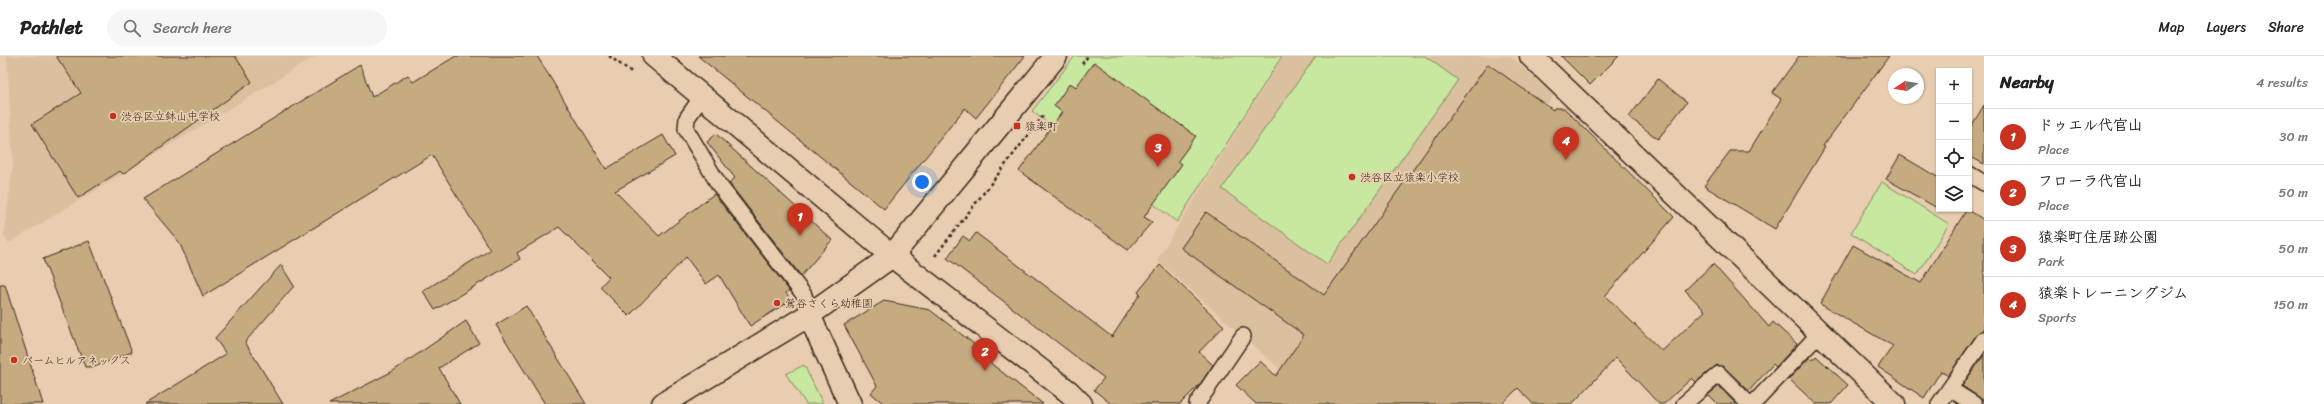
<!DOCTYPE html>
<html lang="en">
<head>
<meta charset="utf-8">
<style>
	:root { --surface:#fff; --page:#f6f6f6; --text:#222; --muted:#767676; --line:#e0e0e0; --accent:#c8321e }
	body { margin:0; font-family:Sriracha,"Klee One",sans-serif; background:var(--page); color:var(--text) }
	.controls { position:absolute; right:12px; top:12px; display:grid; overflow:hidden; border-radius:0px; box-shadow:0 1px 3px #0004 }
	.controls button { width:36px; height:36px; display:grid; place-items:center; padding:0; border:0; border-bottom:1px solid var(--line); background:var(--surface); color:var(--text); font:20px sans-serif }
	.compass { position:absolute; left:1888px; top:12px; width:36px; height:36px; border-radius:50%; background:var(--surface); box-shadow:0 1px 3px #0004; rotate:258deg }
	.you { position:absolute; left:922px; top:126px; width:14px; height:14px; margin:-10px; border:3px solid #fff; border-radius:50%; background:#1a73e8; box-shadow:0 0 0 6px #1a73e833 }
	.badge { display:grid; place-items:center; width:26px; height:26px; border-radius:50%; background:var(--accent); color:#fff; font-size:13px; font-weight:700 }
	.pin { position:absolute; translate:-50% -33px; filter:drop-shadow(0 1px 2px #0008) }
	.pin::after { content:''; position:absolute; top:21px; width:14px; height:12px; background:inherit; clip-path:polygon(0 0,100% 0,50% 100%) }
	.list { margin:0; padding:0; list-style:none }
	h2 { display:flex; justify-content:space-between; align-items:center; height:52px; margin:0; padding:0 16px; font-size:17px }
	h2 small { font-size:13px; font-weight:400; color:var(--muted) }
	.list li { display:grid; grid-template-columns:26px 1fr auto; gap:12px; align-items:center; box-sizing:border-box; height:56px; padding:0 16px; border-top:1px solid var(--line) }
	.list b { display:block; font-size:15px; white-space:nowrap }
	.list p { margin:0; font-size:13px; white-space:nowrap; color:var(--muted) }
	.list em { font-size:13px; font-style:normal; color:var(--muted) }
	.icon { flex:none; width:22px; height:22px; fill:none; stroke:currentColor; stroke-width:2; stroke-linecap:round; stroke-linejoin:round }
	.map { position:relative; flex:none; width:1984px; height:348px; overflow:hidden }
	header { display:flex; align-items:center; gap:24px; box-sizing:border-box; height:56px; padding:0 20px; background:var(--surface); border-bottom:1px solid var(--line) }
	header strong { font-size:19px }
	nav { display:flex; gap:22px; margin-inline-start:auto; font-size:14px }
	.search { width:280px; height:36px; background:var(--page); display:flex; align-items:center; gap:10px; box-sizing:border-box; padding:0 14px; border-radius:22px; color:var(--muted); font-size:15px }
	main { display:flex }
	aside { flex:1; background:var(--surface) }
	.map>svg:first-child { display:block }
</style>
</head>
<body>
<header>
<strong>Pathlet</strong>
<div class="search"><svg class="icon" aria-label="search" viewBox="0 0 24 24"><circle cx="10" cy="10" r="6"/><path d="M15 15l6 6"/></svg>Search here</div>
<nav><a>Map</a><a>Layers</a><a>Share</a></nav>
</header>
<main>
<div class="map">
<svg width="1984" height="348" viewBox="0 0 1984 348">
	<rect width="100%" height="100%" fill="#e8cdb0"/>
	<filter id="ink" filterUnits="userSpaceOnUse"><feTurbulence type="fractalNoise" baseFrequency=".025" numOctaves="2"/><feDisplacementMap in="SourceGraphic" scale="8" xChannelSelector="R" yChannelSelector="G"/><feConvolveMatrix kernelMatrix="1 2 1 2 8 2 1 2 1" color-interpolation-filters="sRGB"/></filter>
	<g filter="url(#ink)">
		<!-- built -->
		<g fill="#dbc09f">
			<polygon points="7,0 316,0 9,187 4,180 13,107"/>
			<polygon points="1283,0 1510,0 1554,39 1335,348 1319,348 1157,204"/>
		</g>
		<!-- green -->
		<g fill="#c8e79f" stroke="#82885e">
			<polygon points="1075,0 1282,0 1177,166 1032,55"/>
			<polygon points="1316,0 1425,0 1458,24 1327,208 1222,133"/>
			<polygon points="1882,126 1949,168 1917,219 1851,177"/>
			<polygon points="804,309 823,348 806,348 786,318"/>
		</g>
		<!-- building -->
		<g fill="#c6ab81" stroke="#3b2a1e">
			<polygon points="56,0 235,0 252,26 123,118 120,115 78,142 32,68 81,37"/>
			<polygon points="456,0 537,0 606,113 663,79 675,100 615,135 659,180 714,138 789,234 786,237 791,244 750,270 719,219 706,228 686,201 629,260 600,231 609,221 559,171 517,197 520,203 435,254 423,235 490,194 432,99 203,240 179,186 143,143 360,9 372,41 408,19 413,26"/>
			<polygon points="698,0 1025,0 976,62 965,52 884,153"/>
			<polygon points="1561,0 1619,0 1590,29"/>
			<polygon points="1799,0 1889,0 1823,90 1825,91 1775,173 1704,130 1730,95 1749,95 1781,43 1772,37"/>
			<polygon points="1094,6 1196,80 1178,105 1182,108 1144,161 1152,166 1128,194 1019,115 1062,56 1054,50 1070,27 1076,31"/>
			<polygon points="1488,8 1553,54 1554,52 1564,52 1674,161 1605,240 1662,295 1705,255 1685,234 1713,208 1769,271 1773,266 1797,288 1776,311 1773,308 1749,335 1725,312 1717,309 1696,326 1692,322 1664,348 1659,348 1616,302 1572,348 1533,348 1518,332 1502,348 1256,348 1236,329 1260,305 1276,320 1304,279 1181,192 1206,156 1324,239"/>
			<polygon points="1658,23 1687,46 1658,83 1629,61"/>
			<polygon points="1984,49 1984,108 1969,100 1969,74"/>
			<polygon points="716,78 832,184 801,220 729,127 735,122 707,86"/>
			<polygon points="1900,99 1939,122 1939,153 1886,123"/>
			<polygon points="1967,153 1984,164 1984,274 1977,278 1948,320 1941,315 1924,342 1878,311 1893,290 1820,248 1853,189 1921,227"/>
			<polygon points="976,177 1112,281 1140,238 1138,236 1160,209 1224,270 1199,296 1213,309 1200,328 1180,348 1111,348 1094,334 1104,322 947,202 963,180 970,185"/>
			<polygon points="89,185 132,296 94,311 85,311 43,203"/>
			<polygon points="281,209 294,230 245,286 283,348 145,348 226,298 215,282"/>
			<polygon points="0,229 5,229 43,348 0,348"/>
			<polygon points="884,245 930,254 974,288 971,292 1043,348 884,348 871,337 877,330 844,269"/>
			<polygon points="526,250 586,348 545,348 496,269"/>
			<polygon points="466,265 479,287 439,312 460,348 329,348 393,315"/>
			<polygon points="1984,299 1984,345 1962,330"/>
			<polygon points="1816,300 1848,329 1831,348 1816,348 1789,323 1810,301 1813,304"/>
			<polygon points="1719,330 1736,348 1717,348 1708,339"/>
		</g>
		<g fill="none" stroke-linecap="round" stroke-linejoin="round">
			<defs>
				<g id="lane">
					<polyline points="701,42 687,62 686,73 719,129 804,239 809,259"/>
					<polyline points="1969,118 1984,127"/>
					<polyline points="1950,333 1974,348"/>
					<polyline points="1197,348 1243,280"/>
					<polyline points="1684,348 1719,318 1749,348"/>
					<polyline points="1753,348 1820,277"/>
					<polyline points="1939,348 1984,283"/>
				</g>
				<g id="street">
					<polyline points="1531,0 1894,348"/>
					<polyline points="809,259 850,348"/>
				</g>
				<g id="secondary">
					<polyline points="654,0 892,200 1069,336 1081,348"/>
					<polyline points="663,348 809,259 892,200 1056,0"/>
				</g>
			</defs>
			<!-- lane casing -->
			<use href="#lane" stroke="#3b2a1e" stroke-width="18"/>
			<!-- street casing -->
			<use href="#street" stroke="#3b2a1e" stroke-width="25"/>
			<!-- secondary casing -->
			<use href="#secondary" stroke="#3b2a1e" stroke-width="25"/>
			<!-- path -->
			<g stroke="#3b2a1e" stroke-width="2.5" stroke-dasharray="3 3" stroke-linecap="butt">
				<polyline points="609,0 633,17"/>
				<polyline points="1082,8 1088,0"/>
				<polyline points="935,200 1043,60"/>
			</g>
			<!-- lane -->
			<use href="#lane" stroke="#e8cdb0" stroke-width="15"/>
			<!-- street -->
			<use href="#street" stroke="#e8cdb0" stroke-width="22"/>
			<!-- secondary -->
			<use href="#secondary" stroke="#e8cdb0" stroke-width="22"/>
		</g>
	</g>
	<!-- markers -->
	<g fill="#c8321e" stroke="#e8cdb0" stroke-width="1.5">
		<circle cx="113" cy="60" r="4"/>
		<rect x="1013" y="66" width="8" height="8" rx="2"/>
		<circle cx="1352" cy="121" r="4"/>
		<circle cx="777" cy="247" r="4"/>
		<circle cx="14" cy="304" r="4"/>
	</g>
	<g text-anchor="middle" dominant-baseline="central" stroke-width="3.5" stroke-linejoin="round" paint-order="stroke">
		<!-- poi labels -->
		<g font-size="11" fill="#3b2a1e" stroke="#e8cdb0" text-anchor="start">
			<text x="121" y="60">渋谷区立鉢山中学校</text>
			<text x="1025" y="70">猿楽町</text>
			<text x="1360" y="121">渋谷区立猿楽小学校</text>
			<text x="785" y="247">鶯谷さくら幼稚園</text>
			<text x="22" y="304">パームヒルアネックス</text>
		</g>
	</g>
</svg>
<div class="controls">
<button>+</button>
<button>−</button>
<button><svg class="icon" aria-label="locate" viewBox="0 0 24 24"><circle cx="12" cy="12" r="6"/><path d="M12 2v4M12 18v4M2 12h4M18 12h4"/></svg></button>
<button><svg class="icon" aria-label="layers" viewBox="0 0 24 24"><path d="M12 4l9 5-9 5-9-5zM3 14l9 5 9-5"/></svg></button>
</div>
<svg class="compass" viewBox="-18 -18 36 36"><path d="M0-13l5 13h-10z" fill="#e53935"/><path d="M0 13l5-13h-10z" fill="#767676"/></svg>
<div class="you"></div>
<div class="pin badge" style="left:800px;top:180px">1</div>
<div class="pin badge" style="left:985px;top:315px">2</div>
<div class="pin badge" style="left:1158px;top:111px">3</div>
<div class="pin badge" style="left:1566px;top:104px">4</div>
</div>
<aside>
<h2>Nearby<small>4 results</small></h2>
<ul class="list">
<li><span class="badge">1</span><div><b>ドゥエル代官山</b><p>Place</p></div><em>30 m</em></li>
<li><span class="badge">2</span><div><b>フローラ代官山</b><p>Place</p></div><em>50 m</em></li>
<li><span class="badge">3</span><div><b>猿楽町住居跡公園</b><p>Park</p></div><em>50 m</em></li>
<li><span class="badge">4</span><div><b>猿楽トレーニングジム</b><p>Sports</p></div><em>150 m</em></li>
</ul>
</aside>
</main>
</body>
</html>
